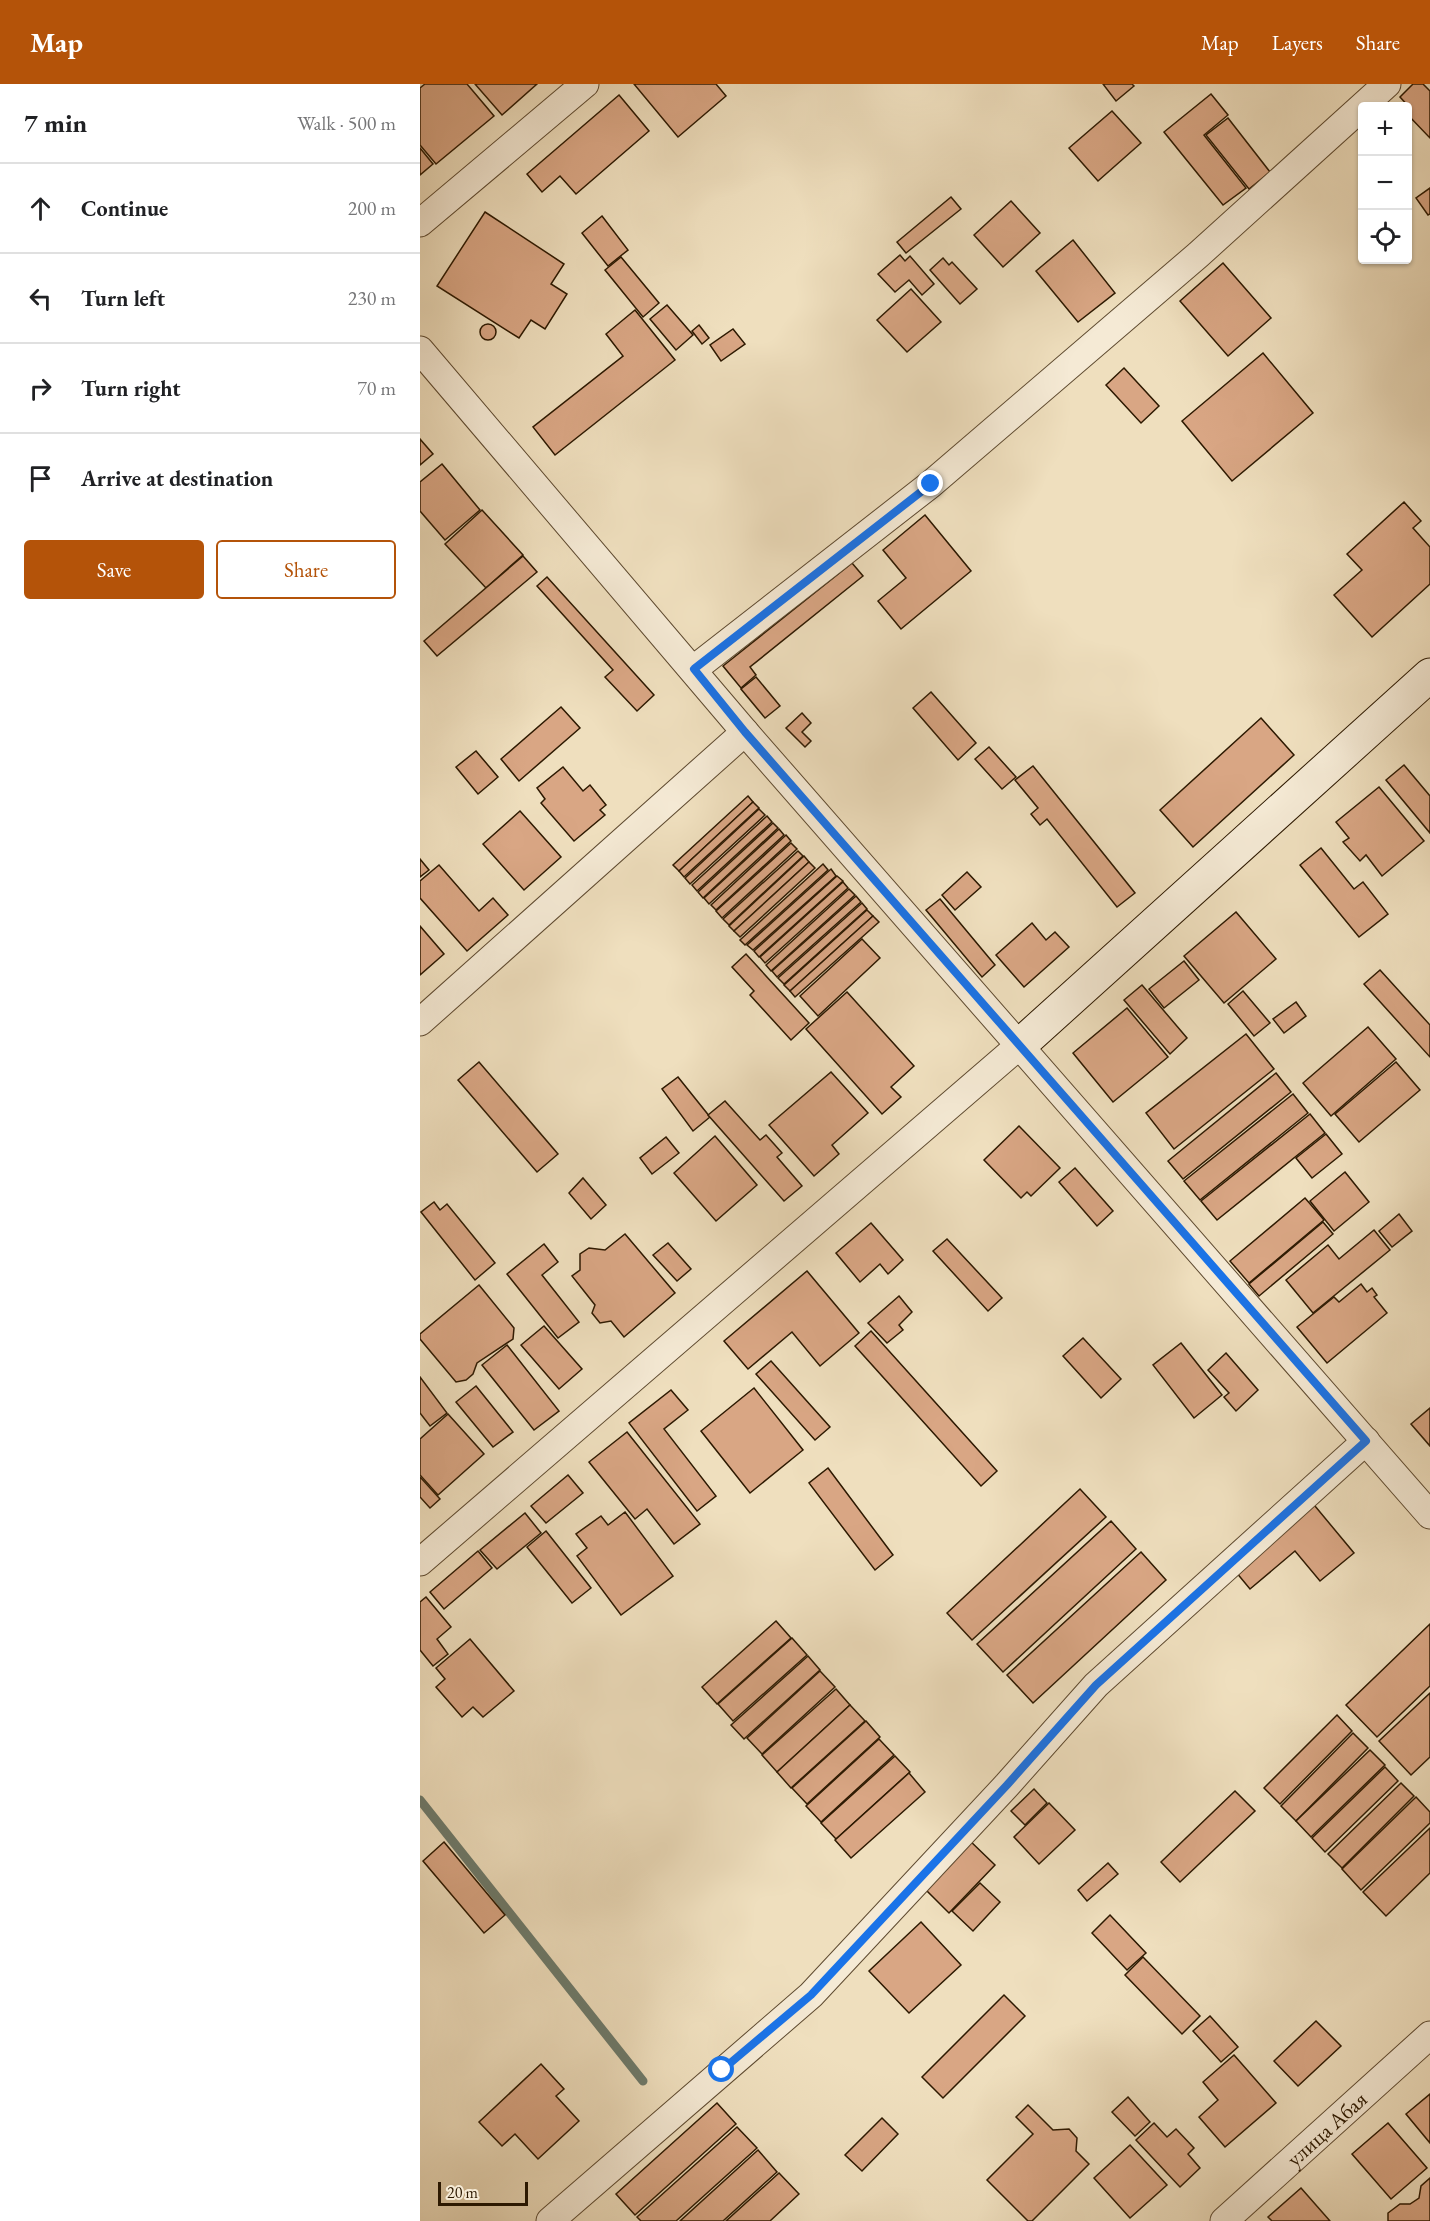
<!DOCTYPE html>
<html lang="en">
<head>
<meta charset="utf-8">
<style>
	:root { --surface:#fff; --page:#f6f6f6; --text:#202124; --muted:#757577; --line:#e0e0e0; --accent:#b45309 }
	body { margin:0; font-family:"EB Garamond",serif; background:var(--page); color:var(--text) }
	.controls { position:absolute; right:18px; top:18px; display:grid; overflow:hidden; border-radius:6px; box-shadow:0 2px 4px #0004 }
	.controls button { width:54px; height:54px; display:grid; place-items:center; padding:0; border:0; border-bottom:2px solid var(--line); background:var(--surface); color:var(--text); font:30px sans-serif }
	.scale { position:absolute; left:18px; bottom:15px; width:90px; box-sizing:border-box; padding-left:6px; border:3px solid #2d1901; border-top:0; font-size:16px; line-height:21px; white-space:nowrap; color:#2d1901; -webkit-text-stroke:4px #f5ead5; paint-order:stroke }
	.stop { position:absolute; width:18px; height:18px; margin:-14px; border:4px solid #1a73e8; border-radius:50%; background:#fff }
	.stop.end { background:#1a73e8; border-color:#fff; box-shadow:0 2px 6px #0008 }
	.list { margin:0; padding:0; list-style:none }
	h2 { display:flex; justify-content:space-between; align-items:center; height:78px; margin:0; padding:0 24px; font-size:26px }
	h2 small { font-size:20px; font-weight:400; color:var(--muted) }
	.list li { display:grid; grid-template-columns:39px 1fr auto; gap:18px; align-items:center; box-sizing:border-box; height:90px; padding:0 24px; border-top:2px solid var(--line) }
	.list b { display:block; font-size:22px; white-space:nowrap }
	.list em { font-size:20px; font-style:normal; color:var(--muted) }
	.actions { display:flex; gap:12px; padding:18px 24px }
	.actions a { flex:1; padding:14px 0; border:2px solid var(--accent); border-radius:6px; text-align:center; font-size:21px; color:var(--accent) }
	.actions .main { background:var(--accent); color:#fff }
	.icon { flex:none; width:33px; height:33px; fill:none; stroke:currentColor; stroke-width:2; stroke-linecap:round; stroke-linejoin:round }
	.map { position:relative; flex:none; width:1010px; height:2137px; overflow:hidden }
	header { display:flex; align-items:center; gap:36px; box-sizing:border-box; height:84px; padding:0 30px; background:var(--accent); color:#fff }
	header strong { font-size:28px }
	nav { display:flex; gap:33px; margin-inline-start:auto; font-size:21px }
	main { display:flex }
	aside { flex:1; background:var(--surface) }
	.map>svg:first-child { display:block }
</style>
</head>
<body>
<header>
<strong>Map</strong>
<nav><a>Map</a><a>Layers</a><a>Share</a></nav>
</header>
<main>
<aside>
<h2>7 min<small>Walk · 500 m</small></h2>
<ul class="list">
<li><svg class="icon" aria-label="ahead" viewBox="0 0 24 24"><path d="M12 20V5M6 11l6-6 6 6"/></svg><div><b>Continue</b></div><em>200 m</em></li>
<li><svg class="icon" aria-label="left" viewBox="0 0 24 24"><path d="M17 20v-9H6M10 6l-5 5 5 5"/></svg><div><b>Turn left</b></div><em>230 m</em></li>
<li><svg class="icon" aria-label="right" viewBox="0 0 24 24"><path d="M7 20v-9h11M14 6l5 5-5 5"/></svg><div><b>Turn right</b></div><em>70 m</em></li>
<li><svg class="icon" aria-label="arrive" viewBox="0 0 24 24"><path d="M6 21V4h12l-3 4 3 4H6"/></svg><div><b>Arrive at destination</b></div></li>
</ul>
<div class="actions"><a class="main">Save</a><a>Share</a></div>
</aside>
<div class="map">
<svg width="1010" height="2137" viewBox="0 0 1010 2137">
	<rect width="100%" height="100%" fill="#efdfbe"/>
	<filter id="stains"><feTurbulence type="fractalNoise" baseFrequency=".00333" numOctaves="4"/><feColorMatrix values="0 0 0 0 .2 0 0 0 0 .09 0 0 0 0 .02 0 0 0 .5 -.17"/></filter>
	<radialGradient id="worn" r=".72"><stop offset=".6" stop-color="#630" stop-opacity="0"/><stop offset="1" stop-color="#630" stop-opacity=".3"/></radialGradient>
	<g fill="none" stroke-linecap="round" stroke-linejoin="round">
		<!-- stream -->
		<polyline stroke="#6e7b6c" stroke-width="9" points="0,1716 223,1997"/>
	</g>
	<!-- building -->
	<g fill="#d9a684" stroke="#2d1901" stroke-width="1.5">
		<polygon points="5,0 47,0 74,32 16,80 0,61 0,4"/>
		<polygon points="55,0 117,0 82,31"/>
		<polygon points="214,0 296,0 306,12 258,53"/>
		<polygon points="683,0 712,0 714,2 696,17"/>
		<polygon points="993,0 1003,0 1010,7 1010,54 988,31 990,24 980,13"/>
		<polygon points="791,10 808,31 784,51 826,104 803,121 744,48"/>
		<polygon points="199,11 229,47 156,110 140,92 122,108 107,90"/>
		<polygon points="692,27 721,59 678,97 649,64"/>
		<polygon points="808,34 850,88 829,105 786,51"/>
		<polygon points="0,64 13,80 0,91"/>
		<polygon points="1010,104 1010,130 1008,131 996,114"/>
		<polygon points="531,113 541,125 486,169 477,158"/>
		<polygon points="591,117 620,149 583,183 554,151"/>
		<polygon points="65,128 144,180 131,200 147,210 125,245 111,236 99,254 17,202"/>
		<polygon points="182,132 208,166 188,182 162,149"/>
		<polygon points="653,156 695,209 658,238 616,187"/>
		<polygon points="480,171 485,177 490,172 514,200 502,211 489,196 475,208 458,190"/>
		<polygon points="201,173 239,219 223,233 185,186"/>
		<polygon points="523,174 529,181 532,178 557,205 540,220 510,186"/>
		<polygon points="803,179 851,234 808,272 760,217"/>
		<polygon points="491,205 521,238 487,268 457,236"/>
		<polygon points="247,221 273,251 256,266 230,235"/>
		<polygon points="215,226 255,276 135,371 113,343 203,272 186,250"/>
		<circle cx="68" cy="248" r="8"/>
		<polygon points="279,241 289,254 282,260 272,247"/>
		<polygon points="313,245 325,260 301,277 290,261"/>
		<polygon points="843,269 893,329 812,397 762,337"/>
		<polygon points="704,284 739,322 721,339 686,301"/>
		<polygon points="0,355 13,370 0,381"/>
		<polygon points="22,380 60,426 25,456 0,427 0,398"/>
		<polygon points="984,418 1001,437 993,444 1010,463 1010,500 952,553 914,511 942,486 927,470"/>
		<polygon points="62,426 103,471 66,504 25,460"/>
		<polygon points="505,431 551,487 481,545 458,517 486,494 463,466"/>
		<polygon points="103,472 117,488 17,572 4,557"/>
		<polygon points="432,479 443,492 330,583 336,591 321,604 303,582"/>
		<polygon points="127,493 234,611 217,627 185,593 193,586 117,502"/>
		<polygon points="336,593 360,622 345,634 321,605"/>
		<polygon points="511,608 556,659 538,676 493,624"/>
		<polygon points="141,623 160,644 99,697 81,675"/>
		<polygon points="382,629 391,639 382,648 391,657 385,663 366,644"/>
		<polygon points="841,634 874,671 773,763 740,726"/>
		<polygon points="569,663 596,693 582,705 555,675"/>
		<polygon points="56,667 78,693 58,710 36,683"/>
		<polygon points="984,681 1010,712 1010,749 966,696"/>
		<polygon points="613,682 715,809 697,823 627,735 620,741 611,730 618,724 595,696"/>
		<polygon points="143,683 163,707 170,701 186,721 180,726 185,731 154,757 121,719 125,715 117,704"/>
		<polygon points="959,703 1004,757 962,792 946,771 940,777 923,758 929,754 916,738"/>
		<polygon points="328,712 333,718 259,787 253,781"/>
		<polygon points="333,718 339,724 264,793 259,787"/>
		<polygon points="339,725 345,731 270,800 265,794"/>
		<polygon points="100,727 141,773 104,806 63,760"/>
		<polygon points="347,732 352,738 277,807 272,801"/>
		<polygon points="353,739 358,744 283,814 278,808"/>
		<polygon points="359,745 364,751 289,820 284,814"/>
		<polygon points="366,751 371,757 296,826 291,821"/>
		<polygon points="371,759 377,765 302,834 296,827"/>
		<polygon points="901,764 934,805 943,798 968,830 939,853 880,781"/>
		<polygon points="378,767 383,772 309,841 303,835"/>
		<polygon points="384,772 389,778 314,847 309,842"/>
		<polygon points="0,775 9,786 0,793"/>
		<polygon points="389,778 395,784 320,853 314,847"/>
		<polygon points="403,780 408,786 325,861 320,856"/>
		<polygon points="19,781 59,827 73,814 88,831 47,867 0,814 0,797"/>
		<polygon points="411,785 416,792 333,866 327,861"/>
		<polygon points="547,788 561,803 535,826 522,811"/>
		<polygon points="417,792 423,797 339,873 334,867"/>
		<polygon points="423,798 428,804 345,879 340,873"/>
		<polygon points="429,805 435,811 351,887 346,881"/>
		<polygon points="436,812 441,818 357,893 352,887"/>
		<polygon points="520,815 575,881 562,893 506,826"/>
		<polygon points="442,819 447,825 364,900 358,894"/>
		<polygon points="447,826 453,832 370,907 364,901"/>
		<polygon points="816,828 856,875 804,919 764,872"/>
		<polygon points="453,832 459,838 375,913 370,907"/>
		<polygon points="612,839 626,856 635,848 649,863 604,903 576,871"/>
		<polygon points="0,842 24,870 0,891"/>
		<polygon points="442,855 460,874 398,932 380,912"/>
		<polygon points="326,870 389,939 371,956 330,911 334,907 312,883"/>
		<polygon points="764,877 779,896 744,924 729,905"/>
		<polygon points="960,886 1010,941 1010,973 944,900"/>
		<polygon points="722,901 767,954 750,970 704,916"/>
		<polygon points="823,907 850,939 834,952 808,920"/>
		<polygon points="427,908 494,982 471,1003 481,1013 462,1030 386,945"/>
		<polygon points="876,918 886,932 864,949 853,935"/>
		<polygon points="707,924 748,973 693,1018 653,969"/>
		<polygon points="948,943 976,975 911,1032 883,999"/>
		<polygon points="826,950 854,985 754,1065 726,1029"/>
		<polygon points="59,978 138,1070 117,1088 38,996"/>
		<polygon points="976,978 1000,1006 939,1058 915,1030"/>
		<polygon points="411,988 448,1029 412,1061 419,1070 394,1092 349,1041"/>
		<polygon points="856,989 871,1008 763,1095 748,1077"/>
		<polygon points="258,993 290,1033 273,1047 242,1005"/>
		<polygon points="873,1010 888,1029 780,1116 764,1097"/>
		<polygon points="305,1017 340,1056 346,1051 362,1069 357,1073 382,1102 364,1117 288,1031"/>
		<polygon points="890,1030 905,1049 797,1136 781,1117"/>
		<polygon points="599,1042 640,1084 611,1112 607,1108 601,1114 564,1076"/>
		<polygon points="906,1050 922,1070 892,1094 876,1074"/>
		<polygon points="295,1052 337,1101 296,1137 254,1089"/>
		<polygon points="246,1053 259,1069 232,1090 220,1074"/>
		<polygon points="655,1084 693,1127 677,1142 639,1098"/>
		<polygon points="925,1088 949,1118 914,1147 890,1117"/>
		<polygon points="163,1094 186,1121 171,1135 149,1109"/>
		<polygon points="885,1114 904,1136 829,1199 810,1177"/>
		<polygon points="14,1118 20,1126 27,1120 75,1179 55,1196 1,1128"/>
		<polygon points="979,1130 992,1147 972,1163 959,1147"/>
		<polygon points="903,1138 913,1150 839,1212 829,1200"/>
		<polygon points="451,1139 483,1176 468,1190 460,1180 440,1198 416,1169"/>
		<polygon points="954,1146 970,1166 893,1229 866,1196 908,1161 919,1175"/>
		<polygon points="205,1150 255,1209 204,1253 191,1237 180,1239 172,1229 175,1221 152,1192 160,1186 160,1170 169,1164 185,1166"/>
		<polygon points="527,1155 582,1214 568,1227 513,1167"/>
		<polygon points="248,1159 271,1185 257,1197 233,1171"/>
		<polygon points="124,1160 138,1178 122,1191 159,1238 138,1254 87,1190"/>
		<polygon points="387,1187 439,1249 400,1282 372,1248 328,1285 304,1257"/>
		<polygon points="941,1200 947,1208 952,1204 957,1211 954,1213 967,1229 907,1279 877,1243 914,1213 919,1218"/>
		<polygon points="59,1201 94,1244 93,1255 57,1279 53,1290 46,1296 36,1298 0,1255 0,1250"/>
		<polygon points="479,1212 492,1228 479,1241 483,1246 467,1259 448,1239"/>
		<polygon points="124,1242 162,1285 139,1305 101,1261"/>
		<polygon points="451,1247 577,1387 561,1402 435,1262"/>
		<polygon points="663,1254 701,1295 681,1314 643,1272"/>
		<polygon points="761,1259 802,1311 774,1334 733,1281"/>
		<polygon points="87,1261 139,1327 114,1346 62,1281"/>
		<polygon points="806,1269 838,1306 816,1327 804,1313 809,1309 788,1286"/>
		<polygon points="351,1277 410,1343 395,1356 336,1290"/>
		<polygon points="0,1293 27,1329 10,1342 0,1329"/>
		<polygon points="56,1302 93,1348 73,1363 36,1318"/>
		<polygon points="334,1304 383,1366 330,1409 281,1347"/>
		<polygon points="251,1306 268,1326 244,1345 296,1412 277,1427 209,1339"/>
		<polygon points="1010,1324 1010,1362 991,1340"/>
		<polygon points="28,1330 64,1370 18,1411 0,1391 0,1355"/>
		<polygon points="207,1348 280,1440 254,1460 227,1425 215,1435 169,1378"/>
		<polygon points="408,1384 473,1471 455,1486 389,1399"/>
		<polygon points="148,1391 163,1409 126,1439 111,1422"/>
		<polygon points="0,1393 20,1415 10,1424 0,1413"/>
		<polygon points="660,1405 686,1433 552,1556 527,1529"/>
		<polygon points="890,1416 934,1469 900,1497 875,1467 830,1505 811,1482"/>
		<polygon points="205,1428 253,1492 201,1531 157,1472 167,1464 156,1450 181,1432 188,1441"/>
		<polygon points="105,1429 121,1449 77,1485 60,1466"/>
		<polygon points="691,1437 716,1465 583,1588 557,1560"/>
		<polygon points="126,1447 171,1504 152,1519 107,1463"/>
		<polygon points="58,1467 72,1484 24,1525 10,1508"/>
		<polygon points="721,1468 746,1496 613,1619 587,1591"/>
		<polygon points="6,1513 31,1543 17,1555 28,1570 13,1582 0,1566 0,1518"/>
		<polygon points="356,1537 371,1554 297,1620 282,1603"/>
		<polygon points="1010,1540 1010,1602 957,1653 926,1621"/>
		<polygon points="372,1554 387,1571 313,1637 298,1620"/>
		<polygon points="50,1555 94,1607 63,1633 53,1623 42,1633 16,1603 25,1595 16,1584"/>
		<polygon points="388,1572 400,1586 324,1655 311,1641"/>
		<polygon points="400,1587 415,1603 342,1670 327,1654"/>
		<polygon points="416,1605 430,1621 357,1688 342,1671"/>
		<polygon points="1010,1609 1010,1673 991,1691 959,1657"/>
		<polygon points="430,1621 445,1637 371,1704 357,1688"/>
		<polygon points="917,1631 932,1647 860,1720 844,1704"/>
		<polygon points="446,1637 460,1653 387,1720 372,1704"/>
		<polygon points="933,1649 948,1664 876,1737 861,1722"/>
		<polygon points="459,1655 474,1671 401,1738 386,1722"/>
		<polygon points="950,1666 965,1681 891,1753 876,1737"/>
		<polygon points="475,1672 490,1688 416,1755 401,1739"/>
		<polygon points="965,1683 978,1697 905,1768 892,1754"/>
		<polygon points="489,1689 505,1708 431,1774 415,1756"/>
		<polygon points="981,1699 994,1712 922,1784 908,1770"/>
		<polygon points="614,1705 627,1719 605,1741 591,1727"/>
		<polygon points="815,1707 835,1727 760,1798 741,1778"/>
		<polygon points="996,1713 1010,1728 1010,1739 941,1806 922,1785"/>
		<polygon points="629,1719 655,1746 619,1780 594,1753"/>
		<polygon points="1010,1744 1010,1789 966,1832 943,1808"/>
		<polygon points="547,1754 575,1781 529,1829 501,1801"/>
		<polygon points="24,1758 85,1831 64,1849 3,1777"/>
		<polygon points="688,1779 698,1790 667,1817 658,1806"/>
		<polygon points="560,1799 580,1818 553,1847 532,1827"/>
		<polygon points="690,1831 726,1869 707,1886 672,1849"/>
		<polygon points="501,1838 541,1881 489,1929 449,1887"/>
		<polygon points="723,1873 780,1932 762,1950 705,1891"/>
		<polygon points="584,1911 605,1932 523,2014 502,1993"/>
		<polygon points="790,1932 818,1963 801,1978 773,1947"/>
		<polygon points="896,1937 921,1962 878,2002 854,1977"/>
		<polygon points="814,1971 856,2019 805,2063 779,2033 798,2016 783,1998"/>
		<polygon points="121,1980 144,2005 136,2012 159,2037 118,2075 95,2050 82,2062 59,2038"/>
		<polygon points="1010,2010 1010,2059 986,2030"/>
		<polygon points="708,2013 730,2038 715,2052 692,2028"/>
		<polygon points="297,2019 316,2040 215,2131 196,2110"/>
		<polygon points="608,2021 633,2046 649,2045 657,2054 656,2067 669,2080 612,2137 608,2137 567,2096 613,2050 596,2033"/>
		<polygon points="462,2034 478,2050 442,2087 425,2071"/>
		<polygon points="734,2039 747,2053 756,2045 774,2064 768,2070 780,2084 760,2103 716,2056"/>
		<polygon points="968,2039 1007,2084 971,2115 932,2070"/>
		<polygon points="317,2043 337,2064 256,2137 221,2137 217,2133"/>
		<polygon points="710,2061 747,2101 710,2134 674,2094"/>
		<polygon points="338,2066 357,2088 303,2137 260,2137"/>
		<polygon points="359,2089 379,2110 350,2137 306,2137"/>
		<polygon points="1010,2094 1010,2137 968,2137 968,2129 980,2120 990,2120 999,2114 1001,2102"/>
		<polygon points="881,2104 910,2137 852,2137 848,2133"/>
	</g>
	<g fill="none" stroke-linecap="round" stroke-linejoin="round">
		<defs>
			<g id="street">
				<polyline points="0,139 165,0"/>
				<polyline points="0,266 325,648 1010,1431"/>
				<polyline points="274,585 511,400 778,171 967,0"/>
				<polyline points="0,938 325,648"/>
				<polyline points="0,1478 600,961"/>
				<polyline points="130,2137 391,1911 587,1701 676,1601 946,1357"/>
				<path id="s1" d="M804 2137 1010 1951"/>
			</g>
			<polyline id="secondary" points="600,961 1010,591"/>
		</defs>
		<!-- street casing -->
		<use href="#street" stroke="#5e4a30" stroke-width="29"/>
		<!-- secondary casing -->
		<use href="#secondary" stroke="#2d1901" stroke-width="35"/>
		<!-- street -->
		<use href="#street" stroke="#f5ead5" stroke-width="27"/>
		<!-- secondary -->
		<use href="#secondary" stroke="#f5ead5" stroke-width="33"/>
	</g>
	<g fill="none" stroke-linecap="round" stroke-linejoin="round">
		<!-- route -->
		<polyline stroke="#1a73e8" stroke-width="8" points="302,1986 391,1911 587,1701 676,1601 946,1357 325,648 274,585 511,400"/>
	</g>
	<g text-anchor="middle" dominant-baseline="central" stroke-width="5" stroke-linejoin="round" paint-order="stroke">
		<!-- street labels -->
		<g font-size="22" fill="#2d1901" stroke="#f5ead5">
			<text stroke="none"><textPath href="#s1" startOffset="138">улица Абая</textPath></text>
		</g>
	</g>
	<rect width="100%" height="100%" filter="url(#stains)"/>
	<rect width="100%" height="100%" fill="url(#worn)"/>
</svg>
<div class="controls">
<button>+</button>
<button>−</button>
<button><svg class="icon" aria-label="locate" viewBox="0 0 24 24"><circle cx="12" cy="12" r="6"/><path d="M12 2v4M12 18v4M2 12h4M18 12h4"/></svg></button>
</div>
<div class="scale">20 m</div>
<div class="stop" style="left:302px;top:1986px"></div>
<div class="stop end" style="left:511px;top:400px"></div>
</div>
</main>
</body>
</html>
